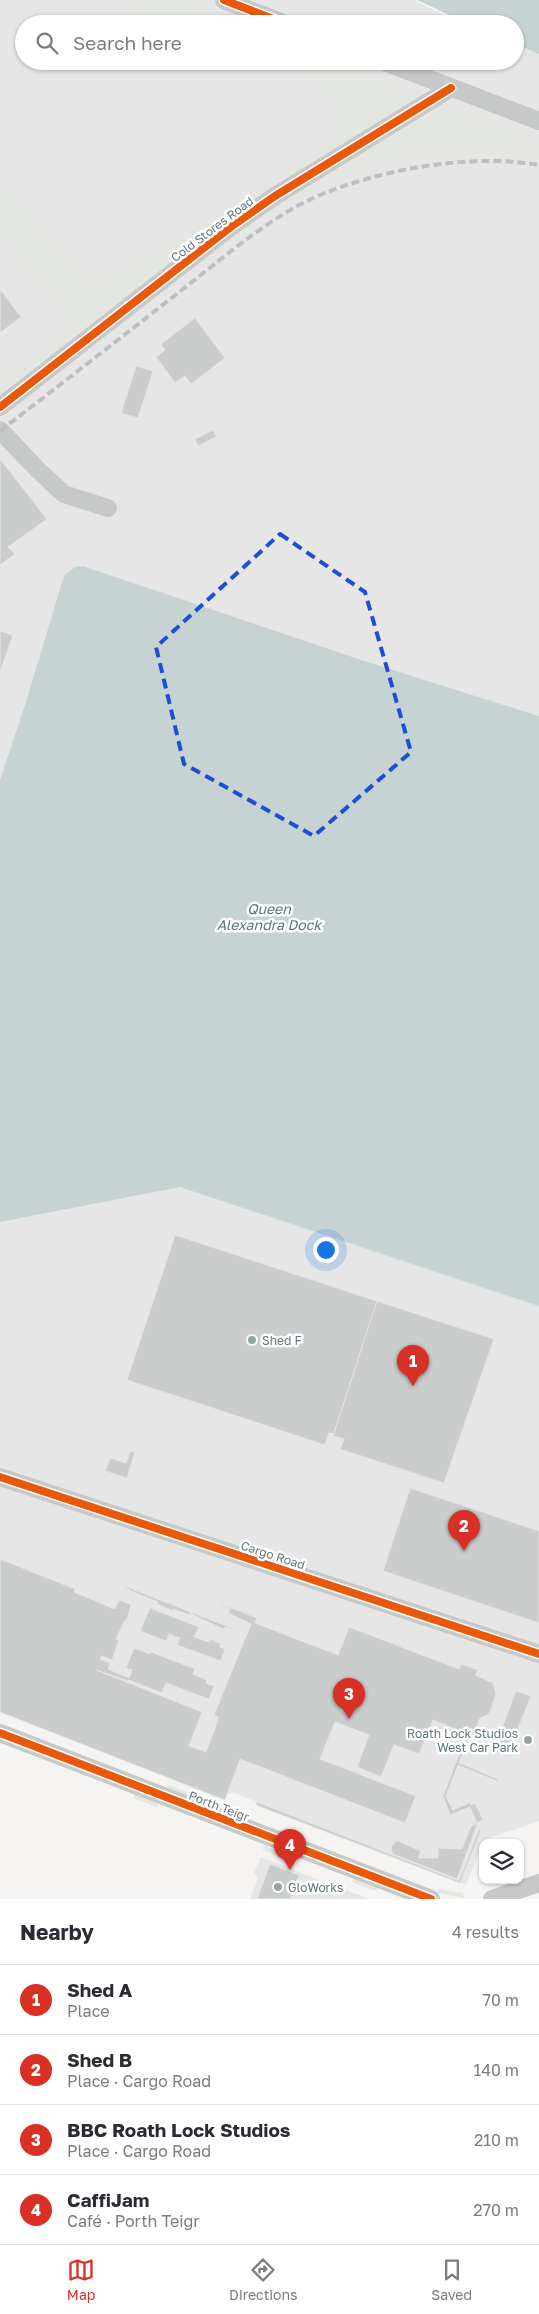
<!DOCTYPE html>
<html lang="en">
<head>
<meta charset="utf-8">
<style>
	:root { --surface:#fff; --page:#f2f2f3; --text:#2b2b33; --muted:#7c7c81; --line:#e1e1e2; --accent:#d93025 }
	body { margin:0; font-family:"Golos Text",sans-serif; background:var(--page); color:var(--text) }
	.controls { position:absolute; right:15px; bottom:15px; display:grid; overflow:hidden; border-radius:10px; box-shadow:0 1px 4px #0004 }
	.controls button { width:45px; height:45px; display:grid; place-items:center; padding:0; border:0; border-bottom:1px solid var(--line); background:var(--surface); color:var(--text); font:25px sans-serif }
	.you { position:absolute; left:325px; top:1249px; width:18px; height:18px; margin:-12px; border:4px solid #fff; border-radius:50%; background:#1a73e8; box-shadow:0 0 0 8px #1a73e833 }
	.badge { display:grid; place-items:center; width:32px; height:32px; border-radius:50%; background:var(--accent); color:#fff; font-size:16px; font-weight:700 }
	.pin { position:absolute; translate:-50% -41px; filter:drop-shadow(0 1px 2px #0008) }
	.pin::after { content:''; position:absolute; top:26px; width:18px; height:15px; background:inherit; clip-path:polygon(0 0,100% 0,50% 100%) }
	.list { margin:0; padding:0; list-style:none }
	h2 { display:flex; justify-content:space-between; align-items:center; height:65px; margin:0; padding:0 20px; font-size:21px }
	h2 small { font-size:16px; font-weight:400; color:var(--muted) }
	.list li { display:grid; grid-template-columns:32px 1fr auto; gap:15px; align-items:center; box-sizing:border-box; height:70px; padding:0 20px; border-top:1px solid var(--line) }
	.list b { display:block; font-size:19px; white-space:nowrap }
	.list p { margin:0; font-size:16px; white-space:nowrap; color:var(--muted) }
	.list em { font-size:16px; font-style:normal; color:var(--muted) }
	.icon { flex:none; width:28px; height:28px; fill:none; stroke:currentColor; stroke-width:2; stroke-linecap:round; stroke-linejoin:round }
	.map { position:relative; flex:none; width:539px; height:1899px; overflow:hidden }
	.search { position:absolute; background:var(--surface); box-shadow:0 1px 4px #0004; left:15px; right:15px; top:15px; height:55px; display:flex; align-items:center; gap:12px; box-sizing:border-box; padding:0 18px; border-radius:28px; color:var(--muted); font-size:19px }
	.sheet { height:345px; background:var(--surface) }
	nav { display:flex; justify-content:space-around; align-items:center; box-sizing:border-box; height:70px; border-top:1px solid var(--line); background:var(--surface); font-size:14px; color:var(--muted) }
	nav a { display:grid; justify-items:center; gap:2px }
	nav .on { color:var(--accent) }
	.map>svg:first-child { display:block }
</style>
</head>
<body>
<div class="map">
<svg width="539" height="1899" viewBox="0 0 539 1899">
	<rect width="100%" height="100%" fill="#f5f4f3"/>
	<!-- built -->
	<g fill="#e5e6e5">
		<polygon points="0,0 417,0 468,24 24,24 24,61 515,61 515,44 539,54 539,1821 484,1840 466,1885 257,1805 257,1802 232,1792 231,1794 227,1793 225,1800 0,1712"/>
		<polygon points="261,1857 332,1885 369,1899 250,1899 258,1878 254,1873"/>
	</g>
	<!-- green -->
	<g fill="#e4e6e1">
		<polygon points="111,0 186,0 243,24 169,24"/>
		<polygon points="260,61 333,61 539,139 539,155 527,153 421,155 342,175 274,208 14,408 0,388 0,382 72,324 0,236 0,179 97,282 219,215 310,161 329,136 337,108 310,82"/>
		<polygon points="169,1785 195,1795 193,1800 167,1789"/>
		<polygon points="135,1793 158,1802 157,1807 133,1798"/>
		<polygon points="264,1845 289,1855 287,1860 263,1850"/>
		<polygon points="354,1878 378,1887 376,1891 352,1882"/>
		<polygon points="438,1889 463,1893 464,1898 437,1893"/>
	</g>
	<!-- water -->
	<g fill="#c7d2d2">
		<polygon points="417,0 539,0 539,54 515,44 515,24 468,24"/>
		<polygon points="83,566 364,661 539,716 539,1306 180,1187 0,1222 0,780 25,705 64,576 75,567"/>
	</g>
	<!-- pier -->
	<polygon fill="#f5f4f3" points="414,0 417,0 468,24 462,24"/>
	<!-- building -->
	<g fill="#cbcccc" stroke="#e4e4e3">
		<polygon points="0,289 21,317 0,333"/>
		<polygon points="195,318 225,358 191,384 185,376 175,383 156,357 165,350 161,344"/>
		<polygon points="136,366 153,371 138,418 121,413"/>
		<polygon points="213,430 216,437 198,446 195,439"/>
		<polygon points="0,459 47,519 8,547 15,554 0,565"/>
		<polygon points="0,631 13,635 0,672"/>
		<polygon points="175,1235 377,1301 334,1434 329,1433 325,1445 127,1380"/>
		<polygon points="377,1301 494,1339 444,1483 340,1449 344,1439 333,1436"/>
		<polygon points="130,1451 135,1452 127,1478 105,1471 110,1458 126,1463"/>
		<polygon points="410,1488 539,1531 539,1623 383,1571"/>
		<polygon points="0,1559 75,1589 74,1592 115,1609 119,1600 131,1605 127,1620 125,1620 116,1639 119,1640 112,1660 102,1656 100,1659 110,1663 108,1669 129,1678 132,1670 126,1668 134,1648 150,1654 151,1652 195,1669 193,1674 207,1680 206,1683 214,1686 209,1699 166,1683 162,1693 129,1680 128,1681 96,1670 202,1712 189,1746 206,1752 217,1723 218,1717 214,1715 251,1624 228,1613 230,1609 221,1605 221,1604 257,1618 255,1623 338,1655 349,1627 459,1669 461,1664 478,1670 475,1675 493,1683 496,1694 489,1714 480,1718 473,1736 470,1735 459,1763 498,1779 497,1781 458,1765 446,1796 453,1810 469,1803 471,1805 475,1803 483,1820 478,1822 457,1879 393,1854 391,1849 393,1843 398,1841 421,1851 418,1858 438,1858 438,1848 462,1849 471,1826 477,1823 470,1807 450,1815 443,1796 467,1734 433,1720 419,1754 394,1745 381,1777 357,1767 369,1735 335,1722 320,1759 416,1796 405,1823 240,1759 225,1800 0,1712"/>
		<polygon points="122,1585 198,1615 232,1628 225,1627 223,1629 190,1613 190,1615 173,1609 173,1611 157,1604 158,1602 131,1591"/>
		<polygon points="150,1608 199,1627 194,1637 209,1642 210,1639 221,1644 220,1647 225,1649 221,1661 177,1645 180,1638 169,1634 166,1641 140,1631"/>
		<polygon points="516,1691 531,1696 507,1756 493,1751"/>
		<polygon points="257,1802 459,1881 479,1829 481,1830 460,1883 256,1805"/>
		<polygon points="270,1864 299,1875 290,1899 257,1899"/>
	</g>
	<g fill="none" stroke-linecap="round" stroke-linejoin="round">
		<!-- minor -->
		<g stroke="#c7c9c9" stroke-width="18">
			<polyline points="224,0 286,24"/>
			<polyline points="382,61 539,121"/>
			<polyline points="0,407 232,226 275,196 451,88"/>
			<polyline points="0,430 38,470 64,494 108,508"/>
			<polyline points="0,1477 539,1654"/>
			<polyline points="0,1733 431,1899"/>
			<polyline points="492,1899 539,1883"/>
		</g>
		<!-- rail -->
		<path stroke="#bdbfc0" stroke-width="4" stroke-dasharray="8 4" stroke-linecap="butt" d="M0 431C61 384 122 337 183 289 226 256 269 217 320 195 383 169 471 153 539 165"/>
		<defs>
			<g id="cycleway">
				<polyline points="224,0 286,24"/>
				<polyline points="0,407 232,226 275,196 451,88"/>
				<polyline points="0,1477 539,1654"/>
				<polyline points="0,1733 431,1899"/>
			</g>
		</defs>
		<!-- cycleway casing -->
		<use href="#cycleway" stroke="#fff" stroke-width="11"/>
		<!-- cycleway -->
		<use href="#cycleway" stroke="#e8590c" stroke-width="8"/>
	</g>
	<!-- marked area -->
	<path fill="none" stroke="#1d4ed8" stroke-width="4" stroke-dasharray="10 6" stroke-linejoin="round" d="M280 534 365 592 411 752 314 836 184 764 156 647Z"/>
	<!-- markers -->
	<g fill="#95a2a6" stroke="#fff" stroke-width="2">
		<circle cx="252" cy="1340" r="5"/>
		<circle cx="528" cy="1740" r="5"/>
		<circle cx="278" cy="1887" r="5"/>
	</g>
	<g text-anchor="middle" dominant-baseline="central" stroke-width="5" stroke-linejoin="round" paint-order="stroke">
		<!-- street labels -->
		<g font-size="12" fill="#62767d" stroke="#fff">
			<text transform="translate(212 229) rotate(-37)">Cold Stores Road</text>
			<text transform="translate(273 1555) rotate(18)">Cargo Road</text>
			<text transform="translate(219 1806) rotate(21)">Porth Teigr</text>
		</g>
		<!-- poi labels -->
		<g font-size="12" fill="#62767d" stroke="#fff" text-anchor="start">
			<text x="262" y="1340">Shed F</text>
			<text x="518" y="1733" text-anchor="end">Roath Lock Studios<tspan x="518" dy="14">West Car Park</tspan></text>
			<text x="288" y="1887">GloWorks</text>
		</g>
		<!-- water labels -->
		<g font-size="14" font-style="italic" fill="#5c7678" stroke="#fff">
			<text x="269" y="908">Queen<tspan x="269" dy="16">Alexandra Dock</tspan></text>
		</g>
	</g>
</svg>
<div class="controls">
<button><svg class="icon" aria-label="layers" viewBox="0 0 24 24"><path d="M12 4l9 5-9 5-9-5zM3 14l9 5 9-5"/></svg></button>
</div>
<div class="you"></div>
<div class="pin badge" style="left:413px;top:1386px">1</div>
<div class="pin badge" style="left:464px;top:1551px">2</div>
<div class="pin badge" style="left:349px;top:1719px">3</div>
<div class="pin badge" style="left:290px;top:1870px">4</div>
<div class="search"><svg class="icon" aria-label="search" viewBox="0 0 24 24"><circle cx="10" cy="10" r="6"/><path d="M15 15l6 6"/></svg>Search here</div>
</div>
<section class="sheet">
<h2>Nearby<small>4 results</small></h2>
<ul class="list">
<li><span class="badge">1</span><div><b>Shed A</b><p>Place</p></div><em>70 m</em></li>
<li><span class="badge">2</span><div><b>Shed B</b><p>Place · Cargo Road</p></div><em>140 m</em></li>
<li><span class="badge">3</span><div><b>BBC Roath Lock Studios</b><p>Place · Cargo Road</p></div><em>210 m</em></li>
<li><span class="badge">4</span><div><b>CaffiJam</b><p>Café · Porth Teigr</p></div><em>270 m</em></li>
</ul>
</section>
<nav>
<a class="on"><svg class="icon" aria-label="map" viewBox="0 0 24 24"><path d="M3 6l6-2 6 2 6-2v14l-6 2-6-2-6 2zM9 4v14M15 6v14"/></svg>Map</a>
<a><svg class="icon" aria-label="directions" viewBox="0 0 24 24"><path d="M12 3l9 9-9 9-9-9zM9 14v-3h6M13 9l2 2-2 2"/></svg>Directions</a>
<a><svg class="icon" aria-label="saved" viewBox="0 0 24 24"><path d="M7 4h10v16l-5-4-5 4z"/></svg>Saved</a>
</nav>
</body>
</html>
